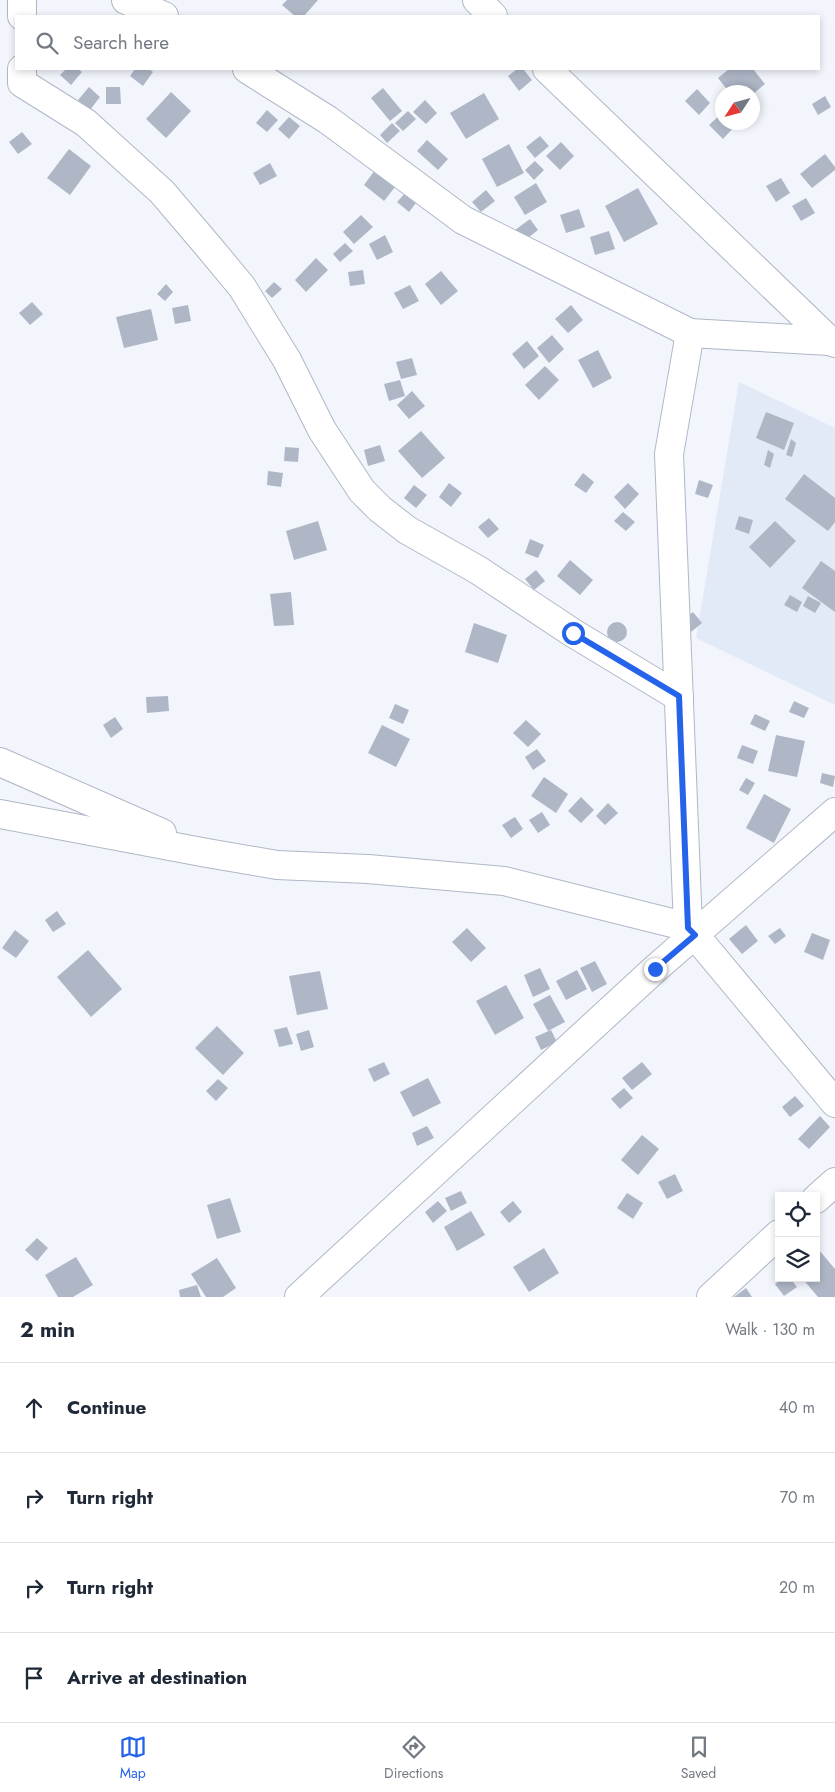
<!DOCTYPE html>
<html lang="en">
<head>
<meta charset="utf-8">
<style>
	:root { --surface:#fff; --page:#f2f2f3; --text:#1f2937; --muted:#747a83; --line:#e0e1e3; --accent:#2563eb }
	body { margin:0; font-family:Jost,sans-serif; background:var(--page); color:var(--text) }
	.controls { position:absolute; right:15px; bottom:15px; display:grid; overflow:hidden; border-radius:0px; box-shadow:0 2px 8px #0003 }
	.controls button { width:45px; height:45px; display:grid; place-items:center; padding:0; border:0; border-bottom:1px solid var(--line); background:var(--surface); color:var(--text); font:25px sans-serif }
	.compass { position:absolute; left:715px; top:85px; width:45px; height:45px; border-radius:50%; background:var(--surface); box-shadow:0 2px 8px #0003; rotate:234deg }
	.stop { position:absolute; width:15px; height:15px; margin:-11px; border:4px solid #2563eb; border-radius:50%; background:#fff }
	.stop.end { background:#2563eb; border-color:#fff; box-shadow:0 1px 5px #0008 }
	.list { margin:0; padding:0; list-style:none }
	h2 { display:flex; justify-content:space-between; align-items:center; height:65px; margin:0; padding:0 20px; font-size:21px }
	h2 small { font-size:16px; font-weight:400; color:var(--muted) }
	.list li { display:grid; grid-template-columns:32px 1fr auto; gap:15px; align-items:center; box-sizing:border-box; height:90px; padding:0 20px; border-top:1px solid var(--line) }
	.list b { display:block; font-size:19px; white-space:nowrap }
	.list em { font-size:16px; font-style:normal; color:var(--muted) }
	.icon { flex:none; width:28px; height:28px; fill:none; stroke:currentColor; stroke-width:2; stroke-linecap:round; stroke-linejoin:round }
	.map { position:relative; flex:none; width:835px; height:1297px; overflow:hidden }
	.search { position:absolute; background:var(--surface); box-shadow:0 2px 8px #0003; left:15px; right:15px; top:15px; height:55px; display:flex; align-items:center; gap:12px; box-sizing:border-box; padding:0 18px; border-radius:0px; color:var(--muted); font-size:19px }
	.sheet { height:425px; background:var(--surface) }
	nav { display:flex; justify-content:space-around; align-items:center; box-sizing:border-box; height:70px; border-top:1px solid var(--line); background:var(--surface); font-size:14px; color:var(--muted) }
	nav a { display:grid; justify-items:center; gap:2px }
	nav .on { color:var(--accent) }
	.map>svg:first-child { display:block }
</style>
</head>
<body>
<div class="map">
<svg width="835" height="1297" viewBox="0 0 835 1297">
	<rect width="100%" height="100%" fill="#f2f5fc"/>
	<!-- built -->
	<polygon fill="#e2e9f7" points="739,382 835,428 835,705 696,638"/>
	<!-- building -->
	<g fill="#afb7c7">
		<polygon points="287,0 318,0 304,16 295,16 282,5"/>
		<polygon points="66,69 78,69 82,72 71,85 60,75"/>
		<polygon points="135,69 149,69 153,72 143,86 130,76"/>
		<polygon points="517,69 523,69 532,80 519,91 508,76"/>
		<polygon points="729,69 753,69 765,84 752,95 752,92 729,92 718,78"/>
		<polygon points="89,87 100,97 90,110 78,100"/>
		<polygon points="106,87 120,87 121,104 106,104"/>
		<polygon points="383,88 402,111 390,121 371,98"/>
		<polygon points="697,89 710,103 699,115 685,101"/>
		<polygon points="171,92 191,111 166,138 146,119"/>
		<polygon points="484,93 499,119 466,139 450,113"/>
		<polygon points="825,96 831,107 818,115 812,104"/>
		<polygon points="425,100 437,113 426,124 413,112"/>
		<polygon points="267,110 278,120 267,132 256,123"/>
		<polygon points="408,111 416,119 403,131 395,123"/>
		<polygon points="721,114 722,115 722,122 730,122 734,127 723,139 709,125"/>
		<polygon points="289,117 300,126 289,139 278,129"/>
		<polygon points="392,123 400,131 387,143 380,135"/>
		<polygon points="22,132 32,144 18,154 9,142"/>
		<polygon points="540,136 549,146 535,158 526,147"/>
		<polygon points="427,140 448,159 438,170 417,151"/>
		<polygon points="561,142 574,156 560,170 546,156"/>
		<polygon points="509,144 524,173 497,187 482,159"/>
		<polygon points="69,149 91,166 70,195 47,178"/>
		<polygon points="825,154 835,167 835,170 812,188 800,174"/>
		<polygon points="535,161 544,170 534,180 525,170"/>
		<polygon points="270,163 277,176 260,185 253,173"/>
		<polygon points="375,170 395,187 384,201 364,185"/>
		<polygon points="781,178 790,193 776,202 766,186"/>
		<polygon points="536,183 547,202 525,215 514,197"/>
		<polygon points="638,188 658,224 624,242 605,206"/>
		<polygon points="408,190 419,199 409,212 397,202"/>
		<polygon points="486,190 495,201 481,212 472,202"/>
		<polygon points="806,198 815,213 801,221 792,206"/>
		<polygon points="579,209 585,227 566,233 560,215"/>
		<polygon points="361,215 373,227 354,244 343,232"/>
		<polygon points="530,219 538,230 524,241 515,230"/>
		<polygon points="609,231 615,249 595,255 590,237"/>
		<polygon points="385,235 393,252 377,260 369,244"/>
		<polygon points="345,243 353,251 340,262 333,254"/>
		<polygon points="316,258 328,270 306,292 295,280"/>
		<polygon points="363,270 365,284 350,286 348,272"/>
		<polygon points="441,271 458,291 441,305 425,284"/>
		<polygon points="274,282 282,289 272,298 265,291"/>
		<polygon points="166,284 173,292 165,301 157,294"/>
		<polygon points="410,285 419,301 403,309 394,293"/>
		<polygon points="32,302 43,314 30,325 19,313"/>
		<polygon points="188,305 191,321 175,324 172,308"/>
		<polygon points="571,305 583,320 568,333 555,319"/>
		<polygon points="151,309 158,340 124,348 116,317"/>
		<polygon points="552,335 564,349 549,363 537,348"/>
		<polygon points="527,341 539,356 524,369 512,354"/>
		<polygon points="598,350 612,378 593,388 578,360"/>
		<polygon points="412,358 417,375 401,379 396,362"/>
		<polygon points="545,366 559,380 539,400 525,385"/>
		<polygon points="400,380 405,396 389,401 384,384"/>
		<polygon points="412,391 425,406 409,419 397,405"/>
		<polygon points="766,412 794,423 784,450 756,438"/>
		<polygon points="421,431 445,458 422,478 398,451"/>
		<polygon points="791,439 796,443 792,457 786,455"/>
		<polygon points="380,445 385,461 368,466 364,450"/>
		<polygon points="285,447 299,448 298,462 284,461"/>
		<polygon points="768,450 774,454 770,468 764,465"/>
		<polygon points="268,471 283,473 281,487 267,485"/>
		<polygon points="583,473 594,482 586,493 574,485"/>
		<polygon points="804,474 835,498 835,522 828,531 785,499"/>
		<polygon points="699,480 713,485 708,498 695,494"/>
		<polygon points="449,483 462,493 451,507 439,497"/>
		<polygon points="628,483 639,494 625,509 614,497"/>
		<polygon points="414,485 427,495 416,508 404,498"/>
		<polygon points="623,512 635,522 626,531 614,521"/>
		<polygon points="739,516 753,520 749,534 735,529"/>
		<polygon points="489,518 499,529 488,538 478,527"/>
		<polygon points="318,521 327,550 294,560 286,531"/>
		<polygon points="775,521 796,541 770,568 749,547"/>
		<polygon points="530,539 544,545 538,558 525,553"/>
		<polygon points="570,560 593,580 580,595 557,576"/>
		<polygon points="821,561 835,571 835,612 802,588"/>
		<polygon points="536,570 545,581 534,590 525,579"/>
		<polygon points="291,592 294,625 274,626 270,594"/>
		<polygon points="790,595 802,602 797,612 784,605"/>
		<polygon points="808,596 821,603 815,613 803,606"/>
		<polygon points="693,612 702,623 691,632 682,621"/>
		<circle cx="617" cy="632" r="10"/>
		<polygon points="474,623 507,635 498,663 465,652"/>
		<polygon points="168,696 169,711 147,713 146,697"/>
		<polygon points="794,701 809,708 804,718 789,712"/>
		<polygon points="395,704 409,710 403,724 389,718"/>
		<polygon points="755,714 770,721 765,731 750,724"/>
		<polygon points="115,717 123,729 111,738 103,725"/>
		<polygon points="526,720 541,734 528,747 513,733"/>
		<polygon points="382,725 410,739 396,767 368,753"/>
		<polygon points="776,735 805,741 797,777 768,771"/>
		<polygon points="742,745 758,751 753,764 737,758"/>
		<polygon points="537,749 546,761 533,770 525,757"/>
		<polygon points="822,773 835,776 833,787 820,783"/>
		<polygon points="544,777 568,794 556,813 531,796"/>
		<polygon points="746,778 755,783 748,795 739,790"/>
		<polygon points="764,794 791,809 774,843 746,828"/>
		<polygon points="581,797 594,810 581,823 568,811"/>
		<polygon points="608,803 618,813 605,825 596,816"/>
		<polygon points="542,812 550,825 538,833 529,820"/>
		<polygon points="515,817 523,829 511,838 502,825"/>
		<polygon points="57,911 66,924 53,932 45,920"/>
		<polygon points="746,925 758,941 742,954 729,939"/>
		<polygon points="467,928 486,948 471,962 452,942"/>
		<polygon points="780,928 786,936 775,944 768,936"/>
		<polygon points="15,930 29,941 16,958 2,948"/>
		<polygon points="812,933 830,940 823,960 804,952"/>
		<polygon points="88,950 122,989 91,1017 57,977"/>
		<polygon points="595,961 607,984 592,992 580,968"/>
		<polygon points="540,968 550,989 533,997 524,975"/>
		<polygon points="577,970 587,989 566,1000 556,981"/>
		<polygon points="320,971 328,1009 297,1015 289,976"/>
		<polygon points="506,985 524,1018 495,1035 476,1001"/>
		<polygon points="550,995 565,1022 548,1031 533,1004"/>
		<polygon points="217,1026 244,1053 223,1075 195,1048"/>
		<polygon points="287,1027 293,1044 279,1047 274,1030"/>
		<polygon points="309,1030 314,1047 301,1051 296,1034"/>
		<polygon points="551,1030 557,1042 541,1050 535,1037"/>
		<polygon points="384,1062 390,1074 374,1082 368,1069"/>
		<polygon points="642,1062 652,1074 632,1090 622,1078"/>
		<polygon points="428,1078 441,1103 413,1117 400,1092"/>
		<polygon points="218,1079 228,1088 216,1101 206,1091"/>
		<polygon points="624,1088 633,1098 620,1109 611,1099"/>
		<polygon points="795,1096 804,1106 790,1117 782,1107"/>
		<polygon points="820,1116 830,1127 809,1149 798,1139"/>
		<polygon points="427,1126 434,1138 417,1146 412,1133"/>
		<polygon points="642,1135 659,1149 638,1175 621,1160"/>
		<polygon points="675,1174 683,1191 667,1199 658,1182"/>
		<polygon points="461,1191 467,1203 451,1211 445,1198"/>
		<polygon points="627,1193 643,1203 633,1219 617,1208"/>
		<polygon points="230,1198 241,1232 217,1239 207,1205"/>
		<polygon points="438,1201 447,1211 433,1223 425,1212"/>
		<polygon points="513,1201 522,1212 509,1223 500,1212"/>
		<polygon points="471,1211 485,1235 457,1251 444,1227"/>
		<polygon points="37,1238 48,1248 37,1261 25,1250"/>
		<polygon points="544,1248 559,1273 529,1292 513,1267"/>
		<polygon points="819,1250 835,1269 835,1297 818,1297 802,1278 816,1278 816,1252"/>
		<polygon points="76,1257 93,1285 73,1297 58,1297 45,1275"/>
		<polygon points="217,1258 236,1288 223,1297 206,1297 191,1274"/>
		<polygon points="783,1278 790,1278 797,1287 784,1296 775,1284"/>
		<polygon points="197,1285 201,1297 180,1297 179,1290"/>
		<polygon points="746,1288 752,1297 734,1297"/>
	</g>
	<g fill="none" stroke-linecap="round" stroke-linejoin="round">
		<defs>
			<g id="minor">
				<polyline points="126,0 164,16"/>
				<polyline points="477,0 493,16"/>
				<polyline points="22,16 22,0"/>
				<polyline points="22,69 22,83 86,123 162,192 208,246 242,287 287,360 322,430 362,491 380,509 407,530 478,570 573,633 679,697"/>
				<polyline points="247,69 328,120 463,220 690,333"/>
				<polyline points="547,69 830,341 835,343"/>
				<polyline points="830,341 690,333 669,454 688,927 835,1103"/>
				<polyline points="0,762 162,833"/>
				<polyline points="0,814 207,853 277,865 368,869 504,881 688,927"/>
				<polyline points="816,1199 835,1182"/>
				<polyline points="299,1297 655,969 835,812"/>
				<polyline points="711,1297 779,1234"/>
			</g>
		</defs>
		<!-- minor casing -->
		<use href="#minor" stroke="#afb7c6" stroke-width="30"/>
		<!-- minor -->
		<use href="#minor" stroke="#fff" stroke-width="28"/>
	</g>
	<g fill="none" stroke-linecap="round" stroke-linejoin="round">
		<!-- route -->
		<polyline stroke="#2563eb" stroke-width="6" points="573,633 679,696 688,928 695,935 655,969"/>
	</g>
</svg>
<div class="controls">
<button><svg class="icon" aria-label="locate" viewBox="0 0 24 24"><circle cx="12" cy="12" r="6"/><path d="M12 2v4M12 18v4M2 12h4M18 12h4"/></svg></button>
<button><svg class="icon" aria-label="layers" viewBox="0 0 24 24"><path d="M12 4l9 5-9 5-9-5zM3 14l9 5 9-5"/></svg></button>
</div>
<svg class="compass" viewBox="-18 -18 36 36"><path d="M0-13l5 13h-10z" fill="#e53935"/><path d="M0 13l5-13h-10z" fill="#747a83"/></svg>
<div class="stop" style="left:573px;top:633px"></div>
<div class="stop end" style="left:655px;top:969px"></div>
<div class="search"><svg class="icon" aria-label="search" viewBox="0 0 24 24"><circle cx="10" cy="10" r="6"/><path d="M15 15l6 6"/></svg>Search here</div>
</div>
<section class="sheet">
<h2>2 min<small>Walk · 130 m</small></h2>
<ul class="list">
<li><svg class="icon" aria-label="ahead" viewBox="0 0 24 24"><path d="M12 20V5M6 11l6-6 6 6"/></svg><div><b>Continue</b></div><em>40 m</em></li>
<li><svg class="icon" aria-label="right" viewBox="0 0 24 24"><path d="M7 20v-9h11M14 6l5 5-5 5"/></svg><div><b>Turn right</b></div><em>70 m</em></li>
<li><svg class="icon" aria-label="right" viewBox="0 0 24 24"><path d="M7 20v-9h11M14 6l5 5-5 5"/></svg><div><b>Turn right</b></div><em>20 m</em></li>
<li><svg class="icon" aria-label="arrive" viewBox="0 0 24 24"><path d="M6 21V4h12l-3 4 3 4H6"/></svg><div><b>Arrive at destination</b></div></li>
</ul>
</section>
<nav>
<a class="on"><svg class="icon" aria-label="map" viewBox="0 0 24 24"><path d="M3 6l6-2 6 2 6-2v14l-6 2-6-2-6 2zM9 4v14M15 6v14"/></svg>Map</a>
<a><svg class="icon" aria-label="directions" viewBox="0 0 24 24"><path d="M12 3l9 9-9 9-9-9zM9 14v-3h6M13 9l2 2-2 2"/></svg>Directions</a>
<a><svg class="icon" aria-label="saved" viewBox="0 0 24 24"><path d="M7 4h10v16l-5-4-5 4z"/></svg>Saved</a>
</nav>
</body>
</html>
